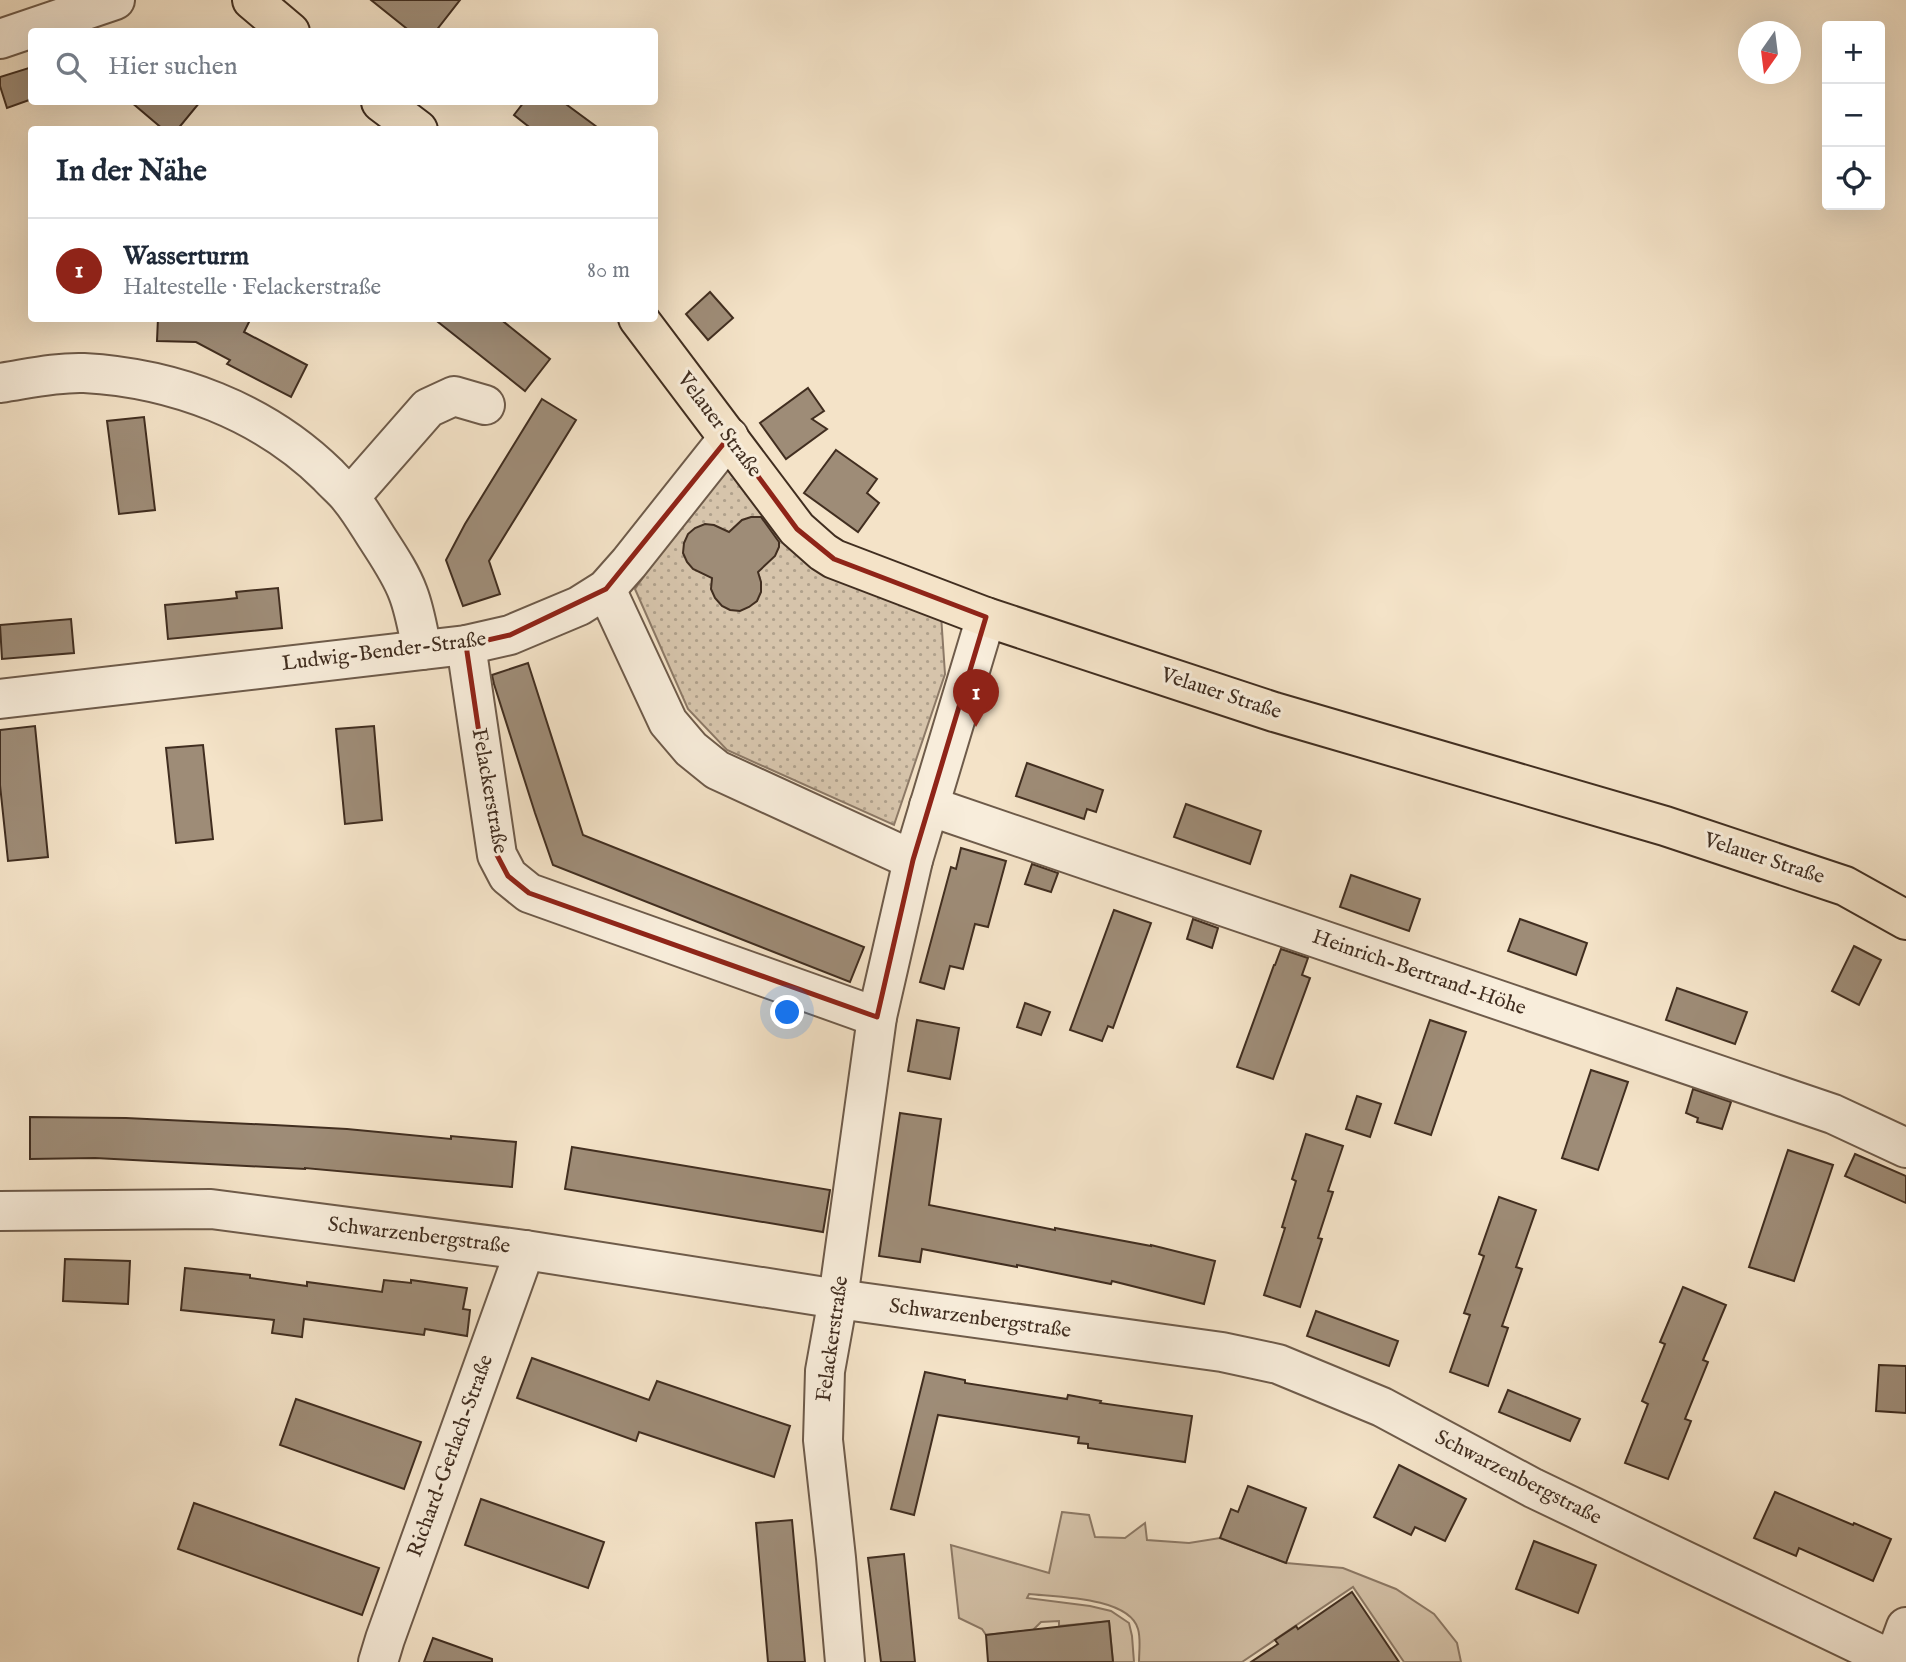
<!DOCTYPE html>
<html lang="de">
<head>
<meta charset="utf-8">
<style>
	:root { --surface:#fff; --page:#f2f2f3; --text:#1f2937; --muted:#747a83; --line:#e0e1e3; --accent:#8f2418 }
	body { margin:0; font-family:"IM FELL English",serif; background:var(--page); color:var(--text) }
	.controls { position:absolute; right:21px; top:21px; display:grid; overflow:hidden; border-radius:7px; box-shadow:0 7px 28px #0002 }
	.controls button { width:63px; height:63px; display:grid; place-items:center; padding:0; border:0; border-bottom:2px solid var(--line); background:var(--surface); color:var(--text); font:35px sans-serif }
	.compass { position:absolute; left:1738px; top:21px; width:63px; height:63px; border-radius:50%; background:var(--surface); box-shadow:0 7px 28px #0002; rotate:194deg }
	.you { position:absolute; left:788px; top:1013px; width:24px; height:24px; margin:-18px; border:5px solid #fff; border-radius:50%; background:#1a73e8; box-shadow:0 0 0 10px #1a73e833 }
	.badge { display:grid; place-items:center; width:46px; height:46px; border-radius:50%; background:var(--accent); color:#fff; font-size:23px; font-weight:700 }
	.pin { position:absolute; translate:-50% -58px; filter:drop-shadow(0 2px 4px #0008) }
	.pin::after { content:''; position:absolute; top:37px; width:24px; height:21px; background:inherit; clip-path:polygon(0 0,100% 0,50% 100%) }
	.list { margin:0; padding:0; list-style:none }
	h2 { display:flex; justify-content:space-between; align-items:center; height:91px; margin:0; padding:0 28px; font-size:30px }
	h2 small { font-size:23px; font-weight:400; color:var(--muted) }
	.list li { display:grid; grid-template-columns:46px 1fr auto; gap:21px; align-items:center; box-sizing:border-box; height:105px; padding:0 28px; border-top:2px solid var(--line) }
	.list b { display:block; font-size:26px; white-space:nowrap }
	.list p { margin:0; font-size:23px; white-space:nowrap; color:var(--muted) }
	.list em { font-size:23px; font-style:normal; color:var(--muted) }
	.icon { flex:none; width:38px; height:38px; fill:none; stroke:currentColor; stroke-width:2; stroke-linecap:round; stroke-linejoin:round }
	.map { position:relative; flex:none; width:1906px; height:1662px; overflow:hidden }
	.search { position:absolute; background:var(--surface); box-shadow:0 7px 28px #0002; left:28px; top:28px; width:630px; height:77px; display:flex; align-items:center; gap:18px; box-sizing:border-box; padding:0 24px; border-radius:7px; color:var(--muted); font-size:26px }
	.panel { position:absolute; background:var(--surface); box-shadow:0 7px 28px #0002; left:28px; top:126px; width:630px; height:196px; border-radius:7px }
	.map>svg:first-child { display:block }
</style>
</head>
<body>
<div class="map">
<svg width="1906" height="1662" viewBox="0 0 1906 1662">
	<defs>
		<pattern id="park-dots" width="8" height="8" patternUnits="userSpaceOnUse" patternTransform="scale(1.75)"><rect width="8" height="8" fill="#d6c4ab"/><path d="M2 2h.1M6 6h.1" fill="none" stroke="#afa08b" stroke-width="1.8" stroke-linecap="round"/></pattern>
	</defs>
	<rect width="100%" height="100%" fill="#f4e3c8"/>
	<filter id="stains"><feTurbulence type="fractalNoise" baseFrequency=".00286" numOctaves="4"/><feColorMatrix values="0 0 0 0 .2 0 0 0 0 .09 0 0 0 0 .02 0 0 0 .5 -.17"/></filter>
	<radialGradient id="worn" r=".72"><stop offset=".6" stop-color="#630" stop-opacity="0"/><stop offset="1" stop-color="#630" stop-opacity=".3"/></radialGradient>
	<!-- grass -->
	<path fill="#d6c4ab" stroke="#8c7966" stroke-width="2" d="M1062 1512 1089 1515 1095 1537 1125 1538 1145 1523 1147 1540 1189 1543 1220 1538 1286 1563 1343 1568 1396 1589 1434 1614 1457 1643 1461 1662H1404L1353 1587 1242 1662H1139C1139 1652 1141 1639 1138 1629 1129 1597 1056 1597 1029 1594L1027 1598 1090 1606 1111 1611 1129 1623 1132 1636 1134 1662H1113L1109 1621 1059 1626V1621L1041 1622 1033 1630 986 1635 982 1629 959 1618 951 1545 1049 1573Z"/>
	<!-- park -->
	<polygon fill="url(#park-dots)" stroke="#8c7966" stroke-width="2" points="724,460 941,615 945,674 894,825 727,750 688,709 635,589"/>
	<!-- building -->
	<g fill="#9e8c77" stroke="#412e20" stroke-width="2">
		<polygon points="371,0 460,0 435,32 411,32"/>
		<polygon points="32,67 32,99 7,108 0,86 0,77"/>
		<polygon points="131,102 200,102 177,130 164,130"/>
		<polygon points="524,102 563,102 601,130 533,130 514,115"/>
		<polygon points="710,292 733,318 708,340 686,314"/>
		<polygon points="158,318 251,318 244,332 307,365 291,397 227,364 230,360 196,342 157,341"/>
		<polygon points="433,318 499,318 550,359 525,391"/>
		<polygon points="808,388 824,411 812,419 827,429 786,459 760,423"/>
		<polygon points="542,399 576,420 489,561 500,594 463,606 446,560 465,524"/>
		<polygon points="144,417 155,510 119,514 107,421"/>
		<polygon points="836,450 877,479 867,493 879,503 858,532 804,493"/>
		<polygon points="751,517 761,517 779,542 779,547 775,556 758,572 761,582 761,592 757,601 749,607 740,611 730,610 722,606 715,598 711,589 712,578 693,569 687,562 683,553 684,543 688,534 695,528 705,524 714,525 729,532 742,520"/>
		<polygon points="278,588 282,628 168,639 165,605 219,600 237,598 236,592"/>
		<polygon points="71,619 74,653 2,659 0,625"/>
		<polygon points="528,663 583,835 864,947 850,982 553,865 535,813 494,684 492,675"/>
		<polygon points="35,726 48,857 8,861 0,785 0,730"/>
		<polygon points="374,726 382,820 345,824 336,729"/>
		<polygon points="203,745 213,839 176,843 166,748"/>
		<polygon points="1027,763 1103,790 1096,812 1087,809 1084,819 1016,796"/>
		<polygon points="1186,804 1261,831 1250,864 1174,837"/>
		<polygon points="961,848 1006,861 988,927 975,924 963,969 950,966 944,989 920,982 951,867 956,869"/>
		<polygon points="1032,864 1058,873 1051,892 1025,884"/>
		<polygon points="1351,875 1420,899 1409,931 1340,907"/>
		<polygon points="1114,910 1151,923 1113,1028 1108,1026 1102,1041 1070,1030"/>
		<polygon points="1193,919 1218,928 1212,948 1187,939"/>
		<polygon points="1520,919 1587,943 1576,975 1508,951"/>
		<polygon points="1854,946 1881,960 1859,1005 1832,991"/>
		<polygon points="1281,949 1308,958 1302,975 1310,978 1273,1079 1237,1067 1274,965 1275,965"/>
		<polygon points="1677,988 1747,1012 1735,1044 1666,1020"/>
		<polygon points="1025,1003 1050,1012 1041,1035 1017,1027"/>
		<polygon points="917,1020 959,1028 950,1079 908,1071"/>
		<polygon points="1430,1020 1466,1032 1431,1135 1395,1123"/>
		<polygon points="1591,1070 1628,1082 1598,1170 1562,1158"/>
		<polygon points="1693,1089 1731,1102 1722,1129 1697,1122 1698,1118 1686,1113"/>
		<polygon points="1357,1096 1381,1104 1370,1137 1346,1129"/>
		<polygon points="900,1113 941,1119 929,1205 1055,1230 1055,1228 1151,1246 1151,1245 1215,1261 1204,1304 1112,1281 1111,1284 1017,1265 1017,1267 922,1249 920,1262 879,1256"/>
		<polygon points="30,1117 126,1118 274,1125 347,1129 451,1139 451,1136 516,1142 512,1187 305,1168 305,1169 95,1158 30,1159"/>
		<polygon points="1306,1134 1343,1146 1328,1191 1333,1192 1318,1238 1322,1239 1300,1307 1264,1295 1285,1228 1282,1227 1296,1181 1292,1179"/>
		<polygon points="572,1147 830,1190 823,1232 565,1189"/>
		<polygon points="1788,1150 1833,1165 1794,1281 1749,1267"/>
		<polygon points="1855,1154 1906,1176 1906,1203 1845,1176"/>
		<polygon points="1499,1197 1536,1210 1516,1267 1522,1269 1502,1326 1508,1328 1488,1386 1450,1372 1470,1315 1464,1313 1484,1256 1479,1254"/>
		<polygon points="65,1259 130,1261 128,1304 63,1301"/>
		<polygon points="185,1268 250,1275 250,1278 307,1286 307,1282 382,1292 384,1280 411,1283 411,1280 467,1288 463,1309 470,1310 467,1336 425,1329 424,1335 304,1319 302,1337 272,1333 274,1320 181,1310"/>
		<polygon points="1683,1287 1726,1305 1703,1360 1708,1362 1685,1419 1691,1421 1668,1479 1625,1463 1648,1404 1642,1401 1665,1344 1660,1342"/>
		<polygon points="1316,1311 1398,1341 1389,1366 1307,1336"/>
		<polygon points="532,1358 649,1400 657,1381 790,1426 774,1477 639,1432 636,1441 517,1398"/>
		<polygon points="1879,1365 1906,1366 1906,1413 1876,1411"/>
		<polygon points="925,1372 965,1380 965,1383 1067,1399 1068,1395 1101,1401 1100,1403 1192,1416 1185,1462 1088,1448 1088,1444 1078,1443 1079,1437 938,1415 914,1515 891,1509"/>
		<polygon points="1508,1390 1580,1419 1570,1441 1499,1412"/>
		<polygon points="296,1399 421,1442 404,1489 280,1445"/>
		<polygon points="1399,1465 1466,1499 1445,1541 1415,1527 1411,1535 1374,1517"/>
		<polygon points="1248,1486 1306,1508 1286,1563 1220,1538 1231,1509 1238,1512"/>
		<polygon points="1775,1492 1853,1525 1854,1523 1891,1539 1873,1581 1799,1548 1796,1556 1754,1538"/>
		<polygon points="481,1499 604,1542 588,1588 465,1545"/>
		<polygon points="194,1503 379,1568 362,1615 178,1549"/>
		<polygon points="792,1520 805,1662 768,1662 756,1523"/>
		<polygon points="1534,1541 1596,1565 1578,1613 1516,1589"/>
		<polygon points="904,1554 915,1662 881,1662 868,1558"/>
		<polygon points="1352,1592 1399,1662 1251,1662 1278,1644 1275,1640 1296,1626 1298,1629"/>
		<polygon points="1109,1621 1113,1662 988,1662 986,1635"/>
		<polygon points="433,1638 492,1659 492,1662 424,1662"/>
	</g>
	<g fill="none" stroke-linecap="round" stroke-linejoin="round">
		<defs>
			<g id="minor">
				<polyline points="0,39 115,0"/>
				<path d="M0 383C27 379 56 372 84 373 174 378 263 411 328 475 335 483 344 490 350 498 360 510 368 524 377 538 388 555 401 574 408 593 415 611 418 631 422 650"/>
				<polyline points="350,497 428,408 454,396 485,405"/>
				<polyline points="606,589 668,722 691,749 717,770 913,860"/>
				<polyline points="466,645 497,855 508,876 529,893 877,1017"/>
				<polyline points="0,699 466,645 510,635 579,606 606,589 629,563 729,437"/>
				<polyline points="929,806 1833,1114 1906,1148"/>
				<polyline points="0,1211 211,1209 525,1250 838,1299 1222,1352 1278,1364 1382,1407 1533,1488 1896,1662"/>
				<polyline points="1894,1660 1906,1627"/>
				<polyline points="378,1662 385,1639 525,1250"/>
				<polyline points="845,1662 836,1558 823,1440 825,1371 838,1299 877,1017 913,860 986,617"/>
			</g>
			<g id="major">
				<polyline points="252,0 290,32"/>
				<polyline points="381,102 418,130"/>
				<polyline points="638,318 797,529 823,552 834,559 986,617 1274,712 1665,826 1845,886 1906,920"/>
			</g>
		</defs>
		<!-- minor casing -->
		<use href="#minor" stroke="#6e5b4a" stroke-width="42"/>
		<!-- major casing -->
		<use href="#major" stroke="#412e20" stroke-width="42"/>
		<!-- minor -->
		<use href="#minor" stroke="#f8eddb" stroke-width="38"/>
		<!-- major -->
		<use href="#major" stroke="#f4e3c8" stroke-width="38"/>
	</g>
	<!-- marked area -->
	<path fill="none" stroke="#8f2418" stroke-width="5" stroke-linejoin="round" d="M729 437 797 529 834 559 986 617 913 860 877 1017 529 893 508 876 497 855 466 645 510 635 606 589Z"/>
	<g text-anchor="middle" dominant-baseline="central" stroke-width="6" stroke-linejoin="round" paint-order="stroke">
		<!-- street labels -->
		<g font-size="21" fill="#412e20" stroke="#f8eddb">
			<text transform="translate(719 425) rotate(53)">Velauer Straße</text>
			<text transform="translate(384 652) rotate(-7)">Ludwig-Bender-Straße</text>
			<text transform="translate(1221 694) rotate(18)">Velauer Straße</text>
			<text transform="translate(489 791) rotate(80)">Felackerstraße</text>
			<text transform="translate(1764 859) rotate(18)">Velauer Straße</text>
			<text transform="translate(1419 973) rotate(19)">Heinrich-Bertrand-Höhe</text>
			<text transform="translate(419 1236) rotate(7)">Schwarzenbergstraße</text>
			<text transform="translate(980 1319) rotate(8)">Schwarzenbergstraße</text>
			<text transform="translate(833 1339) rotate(-82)">Felackerstraße</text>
			<text transform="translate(451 1456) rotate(-70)">Richard-Gerlach-Straße</text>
			<text transform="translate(1518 1478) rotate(27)">Schwarzenbergstraße</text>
		</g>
	</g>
	<rect width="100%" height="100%" filter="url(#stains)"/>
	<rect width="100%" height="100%" fill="url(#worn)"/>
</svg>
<div class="controls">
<button>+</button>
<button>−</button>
<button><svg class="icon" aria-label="locate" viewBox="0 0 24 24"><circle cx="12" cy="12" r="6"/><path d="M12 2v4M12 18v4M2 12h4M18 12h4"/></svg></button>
</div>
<svg class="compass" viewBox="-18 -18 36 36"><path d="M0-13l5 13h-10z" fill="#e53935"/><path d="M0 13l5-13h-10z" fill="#747a83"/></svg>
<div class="you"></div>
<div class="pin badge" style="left:976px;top:727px">1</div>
<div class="search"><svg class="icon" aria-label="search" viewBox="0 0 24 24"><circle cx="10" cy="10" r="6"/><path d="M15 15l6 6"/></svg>Hier suchen</div>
<section class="panel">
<h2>In der Nähe<small></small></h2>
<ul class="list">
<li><span class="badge">1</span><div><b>Wasserturm</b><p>Haltestelle · Felackerstraße</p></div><em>80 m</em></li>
</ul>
</section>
</div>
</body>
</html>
